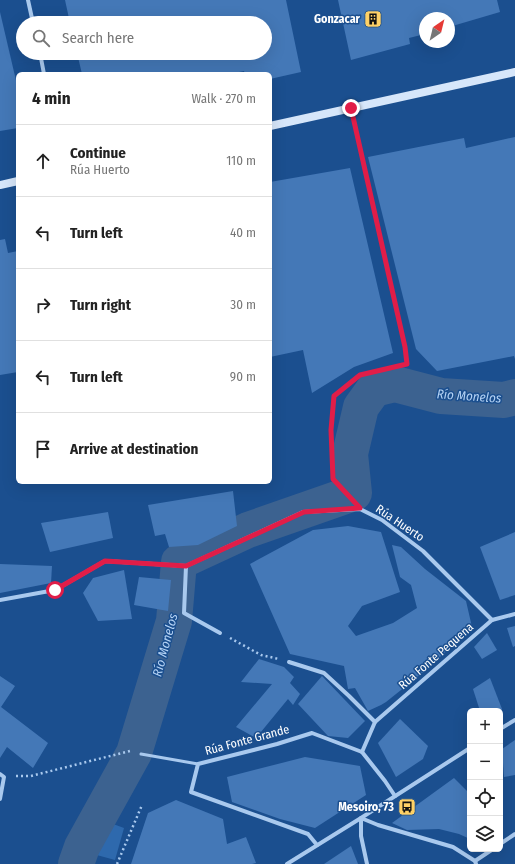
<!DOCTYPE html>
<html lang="en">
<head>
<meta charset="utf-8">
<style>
	:root { --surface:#fff; --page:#f6f6f6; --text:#222; --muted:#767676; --line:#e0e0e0 }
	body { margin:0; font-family:"Fira Sans Condensed",sans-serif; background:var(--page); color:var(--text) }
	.controls { position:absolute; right:12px; bottom:12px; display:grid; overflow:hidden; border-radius:6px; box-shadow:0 4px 16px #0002 }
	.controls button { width:36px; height:36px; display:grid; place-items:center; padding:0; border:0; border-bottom:1px solid var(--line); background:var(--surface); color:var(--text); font:20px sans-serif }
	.compass { position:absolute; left:419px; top:12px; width:36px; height:36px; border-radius:50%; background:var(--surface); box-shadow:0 4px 16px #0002; rotate:35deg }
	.stop { position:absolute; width:12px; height:12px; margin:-9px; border:3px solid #e11d48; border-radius:50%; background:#fff }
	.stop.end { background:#e11d48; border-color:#fff; box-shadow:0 1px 4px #0008 }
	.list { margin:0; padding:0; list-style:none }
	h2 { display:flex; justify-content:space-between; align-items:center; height:52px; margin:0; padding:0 16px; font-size:17px }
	h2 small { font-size:13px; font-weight:400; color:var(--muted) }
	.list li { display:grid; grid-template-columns:26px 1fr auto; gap:12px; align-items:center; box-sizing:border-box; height:72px; padding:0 16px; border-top:1px solid var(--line) }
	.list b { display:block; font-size:15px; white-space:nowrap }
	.list p { margin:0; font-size:13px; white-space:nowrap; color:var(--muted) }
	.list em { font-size:13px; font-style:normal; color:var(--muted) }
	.icon { flex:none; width:22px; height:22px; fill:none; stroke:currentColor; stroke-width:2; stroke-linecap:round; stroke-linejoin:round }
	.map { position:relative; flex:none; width:515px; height:864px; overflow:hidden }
	.search { position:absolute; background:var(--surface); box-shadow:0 4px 16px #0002; left:16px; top:16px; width:256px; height:44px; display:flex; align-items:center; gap:10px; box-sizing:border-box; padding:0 14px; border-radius:22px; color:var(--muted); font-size:15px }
	.panel { position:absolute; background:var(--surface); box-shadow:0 4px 16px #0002; left:16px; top:72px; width:256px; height:412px; border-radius:6px }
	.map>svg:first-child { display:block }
</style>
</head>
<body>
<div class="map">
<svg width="515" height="864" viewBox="0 0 515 864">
	<rect width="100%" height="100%" fill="#1b4f8f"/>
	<!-- green -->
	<polygon fill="#2e69ad" points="105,821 124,828 115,860 93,854"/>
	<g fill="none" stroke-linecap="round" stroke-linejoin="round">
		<!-- river -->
		<polyline stroke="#3c6290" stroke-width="36" points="76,864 82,847 134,753 174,621 179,562 248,530 354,493 350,454 361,407 374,389 395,384 441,396 504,400 515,397"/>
	</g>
	<!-- building -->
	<g fill="#4478b7">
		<polygon points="65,0 286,0 301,72 270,79 270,74 245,74 244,71 229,74 82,74 77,53 265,53 265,23 70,23"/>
		<polygon points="338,0 497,0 500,12 449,27 449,18 425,18 425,34 409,38 410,44 351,60"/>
		<polygon points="0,12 18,89 18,128 0,131"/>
		<polygon points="515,137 515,359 514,356 437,371 416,349 368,157 464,138 466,148"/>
		<polygon points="350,168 393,353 354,367 312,393 303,350 270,357 270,182"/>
		<polygon points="5,239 8,253 18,251 18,372 0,375 0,240"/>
		<polygon points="233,491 237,526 198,545 169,547 165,534 155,536 148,505"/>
		<polygon points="108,512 113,538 50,552 41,523"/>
		<polygon points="348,526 381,532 400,592 362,606 348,626 356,636 393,623 417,608 411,585 400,577 392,545 401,547 425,569 466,601 472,627 426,670 386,702 381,705 368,711 355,688 348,689 344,666 290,654 250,564 313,530"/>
		<polygon points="515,532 515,595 500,600 480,547"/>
		<polygon points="0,564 52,566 51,583 0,593"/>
		<polygon points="124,570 132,619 98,621 83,593 93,578"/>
		<polygon points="139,577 171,580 168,611 134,605"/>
		<polygon points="515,626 515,646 513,647 507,628"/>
		<polygon points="487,633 497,650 482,659 474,647"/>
		<polygon points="259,659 284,667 294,677 290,683 300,694 293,705 288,699 256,738 236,727 272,684 241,682"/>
		<polygon points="0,676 15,686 1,707 48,743 33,768 7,747 0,758"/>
		<polygon points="322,676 365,721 348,738 328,736 298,704"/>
		<polygon points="490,678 502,709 500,711 480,711 473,689"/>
		<polygon points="400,719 428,746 423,759 396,777 378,743"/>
		<polygon points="515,740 515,775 504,777 502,749"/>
		<polygon points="305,757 360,766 366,795 315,828 280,819 232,802 227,777"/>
		<polygon points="454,778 470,794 470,839 459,834 439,829 407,830 392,823"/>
		<polygon points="176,800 223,819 227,844 246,837 256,863 252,864 131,864 148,813"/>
		<polygon points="351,846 358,864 324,864"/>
	</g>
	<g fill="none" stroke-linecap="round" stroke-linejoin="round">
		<!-- path -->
		<g stroke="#a9c9ee" stroke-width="2.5" stroke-dasharray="2 3" stroke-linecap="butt">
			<polyline points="350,498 333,479 331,430 334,396 360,375 407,364 406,357"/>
			<polyline points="230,638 261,655 279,659"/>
			<polyline points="16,776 31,776 130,751"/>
			<polyline points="117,864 142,805"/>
		</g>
		<!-- lane -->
		<g stroke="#a9c9ee" stroke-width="3">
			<polyline points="351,109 405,347"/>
			<polyline points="141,754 198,764"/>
		</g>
		<!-- street -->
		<g stroke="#a9c9ee" stroke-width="4">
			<polyline points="28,0 33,23"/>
			<polyline points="40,53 44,74"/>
			<polyline points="186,566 184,613 220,633"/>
			<polyline points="0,600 55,590 105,561 186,566 303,512 360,509 382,520 423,551 492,620"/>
			<polyline points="289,662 324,673 349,696 375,722"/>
			<polyline points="500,729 515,720"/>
			<polyline points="362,752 375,722 492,620 515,614"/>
			<polyline points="0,774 4,777 0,799"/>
			<polyline points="500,844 515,834"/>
			<polyline points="317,845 308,834 191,792 198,764 277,744 312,733 362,752 385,781 395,796"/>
			<polyline points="475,861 493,849"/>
			<polyline points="287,864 361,818 470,748"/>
			<polyline points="367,864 361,836 361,818 378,825 453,847 475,861 476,864"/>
		</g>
		<!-- secondary -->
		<g stroke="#d6e6fa" stroke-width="8">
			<polyline points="270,126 515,72"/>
			<polyline points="0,185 18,181"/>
		</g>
	</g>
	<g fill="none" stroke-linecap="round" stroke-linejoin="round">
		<!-- route -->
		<polyline stroke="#e11d48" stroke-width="5" points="55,590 105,561 186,566 304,512 360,508 333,479 331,430 334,396 360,375 407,364 405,347 351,108"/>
	</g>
	<!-- icons -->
	<defs>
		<symbol id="building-square" viewBox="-11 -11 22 22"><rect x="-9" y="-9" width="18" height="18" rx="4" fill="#ffd166" stroke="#1b4f8f"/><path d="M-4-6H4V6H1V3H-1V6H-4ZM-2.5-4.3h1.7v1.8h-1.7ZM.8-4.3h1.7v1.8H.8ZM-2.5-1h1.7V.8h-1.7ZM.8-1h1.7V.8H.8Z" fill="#111"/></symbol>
		<symbol id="bus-square" viewBox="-11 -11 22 22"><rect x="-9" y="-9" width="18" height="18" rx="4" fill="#ffd166" stroke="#1b4f8f"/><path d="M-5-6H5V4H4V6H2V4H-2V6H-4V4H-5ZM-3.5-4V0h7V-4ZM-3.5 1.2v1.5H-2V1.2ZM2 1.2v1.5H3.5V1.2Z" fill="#111"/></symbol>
	</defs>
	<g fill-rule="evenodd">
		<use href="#building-square" x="363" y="9" width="20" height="20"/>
		<use href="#bus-square" x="397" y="797" width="20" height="20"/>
	</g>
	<g text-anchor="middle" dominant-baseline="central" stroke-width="3" stroke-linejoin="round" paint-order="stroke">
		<!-- poi labels -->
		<g font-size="12" font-weight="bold" fill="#fff" stroke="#1b4f8f" text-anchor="end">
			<text x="360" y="19">Gonzacar</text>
			<text x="394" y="807">Mesoiro, 73</text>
		</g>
		<!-- street labels -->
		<g font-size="12" fill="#fff" stroke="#1b4f8f">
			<text transform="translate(400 523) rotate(34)">Rúa Huerto</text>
			<text transform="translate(436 656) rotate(-41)">Rúa Fonte Pequena</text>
			<text transform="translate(247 740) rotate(-15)">Rúa Fonte Grande</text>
		</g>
		<!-- water labels -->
		<g font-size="13" font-style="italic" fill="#b5d3f5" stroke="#1b4f8f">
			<text transform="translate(469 396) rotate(4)">Río Monelos</text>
			<text transform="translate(165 645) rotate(-75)">Río Monelos</text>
		</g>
	</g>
</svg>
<div class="controls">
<button>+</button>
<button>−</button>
<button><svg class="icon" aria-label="locate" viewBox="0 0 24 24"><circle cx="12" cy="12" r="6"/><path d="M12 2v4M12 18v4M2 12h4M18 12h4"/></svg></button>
<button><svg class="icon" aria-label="layers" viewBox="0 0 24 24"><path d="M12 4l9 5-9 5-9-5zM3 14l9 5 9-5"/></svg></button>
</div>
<svg class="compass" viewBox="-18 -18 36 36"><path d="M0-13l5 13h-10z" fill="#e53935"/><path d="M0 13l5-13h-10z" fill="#767676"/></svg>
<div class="stop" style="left:55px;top:590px"></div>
<div class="stop end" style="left:351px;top:108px"></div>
<div class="search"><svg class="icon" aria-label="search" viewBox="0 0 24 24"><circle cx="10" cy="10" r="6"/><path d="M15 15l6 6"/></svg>Search here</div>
<section class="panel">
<h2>4 min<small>Walk · 270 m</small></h2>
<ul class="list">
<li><svg class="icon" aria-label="ahead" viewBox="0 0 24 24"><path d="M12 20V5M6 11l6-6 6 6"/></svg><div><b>Continue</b><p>Rúa Huerto</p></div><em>110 m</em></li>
<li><svg class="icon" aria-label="left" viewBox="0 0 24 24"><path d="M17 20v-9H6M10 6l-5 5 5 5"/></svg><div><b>Turn left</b></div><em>40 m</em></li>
<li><svg class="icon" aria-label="right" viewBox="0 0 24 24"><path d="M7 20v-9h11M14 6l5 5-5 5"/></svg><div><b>Turn right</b></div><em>30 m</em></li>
<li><svg class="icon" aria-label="left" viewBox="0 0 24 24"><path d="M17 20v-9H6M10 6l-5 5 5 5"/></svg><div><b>Turn left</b></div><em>90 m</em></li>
<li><svg class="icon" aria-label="arrive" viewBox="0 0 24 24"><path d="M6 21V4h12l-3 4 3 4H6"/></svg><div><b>Arrive at destination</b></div></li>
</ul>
</section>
</div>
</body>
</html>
